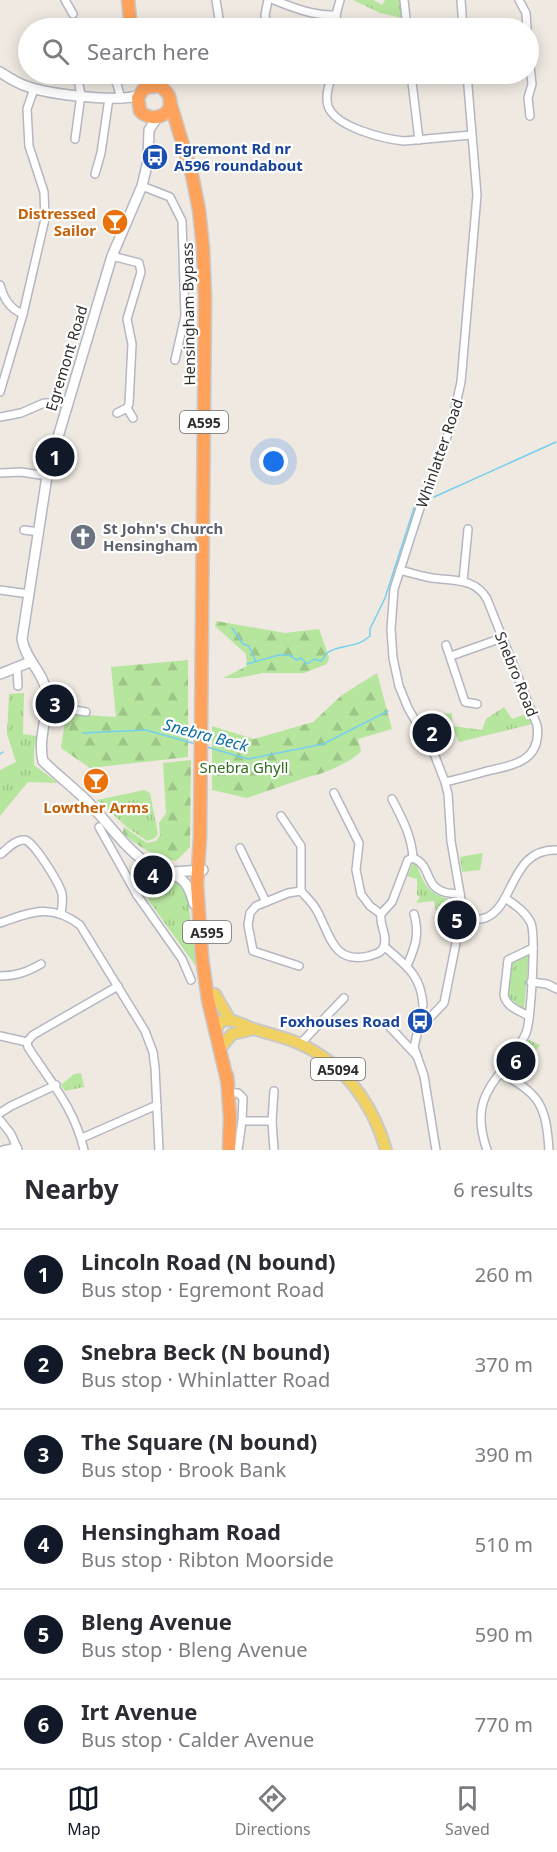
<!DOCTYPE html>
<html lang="en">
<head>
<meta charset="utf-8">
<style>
	:root { --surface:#fff; --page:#f7f7f7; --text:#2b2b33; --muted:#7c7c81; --line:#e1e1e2; --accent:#111827 }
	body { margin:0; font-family:"Noto Sans",sans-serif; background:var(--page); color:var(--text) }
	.you { position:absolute; left:274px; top:462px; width:21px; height:21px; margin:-15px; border:4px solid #fff; border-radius:50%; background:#1a73e8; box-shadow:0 0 0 9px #1a73e833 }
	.badge { display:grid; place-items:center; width:39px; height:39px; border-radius:50%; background:var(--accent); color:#fff; font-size:20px; font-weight:700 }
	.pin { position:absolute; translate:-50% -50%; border:3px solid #fff; box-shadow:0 2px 6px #0006 }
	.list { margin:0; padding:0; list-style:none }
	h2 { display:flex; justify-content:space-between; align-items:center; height:78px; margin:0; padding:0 24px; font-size:26px }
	h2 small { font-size:20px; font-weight:400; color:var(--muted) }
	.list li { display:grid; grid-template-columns:39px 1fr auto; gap:18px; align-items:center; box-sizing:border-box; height:90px; padding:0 24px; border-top:2px solid var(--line) }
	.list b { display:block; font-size:22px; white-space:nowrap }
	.list p { margin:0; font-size:20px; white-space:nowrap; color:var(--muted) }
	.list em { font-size:20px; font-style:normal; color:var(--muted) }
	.icon { flex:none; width:33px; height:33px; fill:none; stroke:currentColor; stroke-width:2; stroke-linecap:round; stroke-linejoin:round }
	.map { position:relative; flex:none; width:557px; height:1150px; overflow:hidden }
	.search { position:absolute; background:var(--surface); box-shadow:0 3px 15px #0003; left:18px; right:18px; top:18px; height:66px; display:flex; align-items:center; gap:15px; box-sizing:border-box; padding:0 21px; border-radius:33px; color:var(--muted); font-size:22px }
	.sheet { height:618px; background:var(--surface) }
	nav { display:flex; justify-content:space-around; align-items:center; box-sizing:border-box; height:84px; border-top:2px solid var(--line); background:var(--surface); font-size:16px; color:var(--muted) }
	nav a { display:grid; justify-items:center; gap:3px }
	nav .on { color:var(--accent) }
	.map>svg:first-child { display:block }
</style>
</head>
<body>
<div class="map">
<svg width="557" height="1150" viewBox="0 0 557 1150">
	<defs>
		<pattern id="grass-tufts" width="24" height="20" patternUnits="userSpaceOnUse" patternTransform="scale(1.5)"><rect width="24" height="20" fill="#b6e59e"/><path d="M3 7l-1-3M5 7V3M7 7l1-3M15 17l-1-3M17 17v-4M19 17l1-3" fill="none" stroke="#9dc588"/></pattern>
		<pattern id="forest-firs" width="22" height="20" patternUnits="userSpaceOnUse" patternTransform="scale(1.5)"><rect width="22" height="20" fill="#b6e59e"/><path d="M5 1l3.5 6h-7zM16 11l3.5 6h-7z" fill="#9dc588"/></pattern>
	</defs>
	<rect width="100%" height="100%" fill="#efe9e1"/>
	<!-- grass -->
	<g fill="url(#grass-tufts)">
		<polygon points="353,0 373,0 382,5 385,0 400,0 402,18 380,13"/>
		<polygon points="24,693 23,734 37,736 34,749 34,765 58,783 28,782 0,816 0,770 16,762 7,734 9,694"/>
		<polygon points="504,707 512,719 528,713 532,724 459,742 452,726 429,734 418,716 452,713 452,726 482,730 486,719"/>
		<polygon points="144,790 150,793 158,834 155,838 147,841 128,828 97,800"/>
		<polygon points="483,853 480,870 462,872 460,857"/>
		<path d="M413 863 416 864C425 886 428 894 452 900V907L436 911 434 901 416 903 420 897 417 895V879L407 876Z"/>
		<path d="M154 873 176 880 186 891 198 965H195L149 901C145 889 143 881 154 873Z"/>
		<polygon points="529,954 524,1009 509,998 510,966 512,961"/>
		<polygon points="527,1039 540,1045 526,1065 522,1063 515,1074 510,1071 510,1064"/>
		<polygon points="81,1073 84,1087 65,1091 61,1085 74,1074"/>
	</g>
	<!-- forest -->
	<g fill="url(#forest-firs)">
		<polygon points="216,621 285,633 319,629 329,657 327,664 304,673 263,673 238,678 223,678 247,666 246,654 215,626"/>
		<polygon points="188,660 188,757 90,768 61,748 66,714 116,717 111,667"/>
		<path d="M377 673 392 729 358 739 361 751C354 760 323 775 311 776L247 798 212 790V726L254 739 313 722 342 695Z"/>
		<path d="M191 760 190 847 176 861C157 858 137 846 123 833L124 827 147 843 156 841 160 835 159 823 166 813 163 763Z"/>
	</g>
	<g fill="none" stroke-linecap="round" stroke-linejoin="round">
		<!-- stream -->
		<g stroke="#75cff0" stroke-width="1.5">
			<polyline points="434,497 556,442"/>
			<polyline points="232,628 243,644 249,646 256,662"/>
			<path d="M247 664 279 655H289L297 660 301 658 307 664 314 659 321 661C324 659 325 655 327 653 339 644 356 649 370 636V629L385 598 416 502"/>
			<polyline points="83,733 146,730 196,744"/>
			<polyline points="207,747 248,759 323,744 388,711"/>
			<polyline points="0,754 3,752"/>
		</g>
		<defs>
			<g id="street">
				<polyline points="65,0 73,14"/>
				<polyline points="216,0 220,25"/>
				<path d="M274 0C294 8 314 16 336 15"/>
				<polyline points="404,0 407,28"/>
				<polyline points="461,0 463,28"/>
				<polyline points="519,0 526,13 527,28"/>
				<polyline points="267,28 265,15 268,0"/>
				<polyline points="338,28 336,15 340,0"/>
				<polyline points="528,49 532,84 528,98 530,116"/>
				<polyline points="110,74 117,84 121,99"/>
				<path d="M333 74C329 84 325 95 328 106 335 127 384 139 404 141L471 135"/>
				<polyline points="411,74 419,140"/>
				<polyline points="75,139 81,95 77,74"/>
				<polyline points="95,174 101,153 109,98"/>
				<polyline points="142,186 170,197 182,221 185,316 175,360"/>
				<polyline points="112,256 139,263 141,272 127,319 132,344 129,404 127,408 117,413"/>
				<path d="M0 285C4 299 10 309 23 314"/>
				<polyline points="0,392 23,314 45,219 44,192 29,146 27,109 34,89"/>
				<polyline points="127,408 133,418"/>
				<polyline points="0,417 21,413 44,403 67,403"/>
				<polyline points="0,473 21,472 47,476"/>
				<polyline points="24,530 39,532"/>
				<path d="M400 570C411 573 421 576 432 578 454 581 475 578 487 599L537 725C542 761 514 765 487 771 473 775 459 779 445 782"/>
				<polyline points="463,581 468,529"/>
				<polyline points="0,590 29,594"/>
				<polyline points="446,645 465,702 477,704"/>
				<polyline points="451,656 502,638"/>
				<polyline points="17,669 18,686"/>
				<polyline points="47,705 86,712"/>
				<polyline points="334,793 359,843 356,870 361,894 370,906 381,914"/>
				<path d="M392 799C402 818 412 837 413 858"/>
				<polyline points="281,816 301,846 301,891"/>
				<polyline points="99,827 137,895 182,959 191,980"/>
				<polyline points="240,848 266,902"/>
				<path d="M1 854C8 848 16 839 25 840 34 842 60 884 62 894 63 900 62 907 61 913"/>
				<polyline points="137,895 145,861"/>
				<path d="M461 918C469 919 478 921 485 918 515 907 510 848 557 850"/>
				<path d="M0 923C31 912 51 903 80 925L145 1031 153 1052 155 1068 159 1150"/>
				<path d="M384 946C405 965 421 974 423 1005"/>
				<path d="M299 966 253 951 248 925 250 913 256 906 288 893 301 891C306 897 312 902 316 909 330 933 332 965 369 956 375 954 382 953 384 946 388 935 379 925 381 914L392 902 408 860 413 858C436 867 419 894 460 894"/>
				<path d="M407 966C415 947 420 935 414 914"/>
				<path d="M0 976C16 976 27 972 41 964"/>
				<polyline points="531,982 547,984 557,989"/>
				<path d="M529 1016C520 1011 506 1007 504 995L508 960 533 948"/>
				<polyline points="388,1025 416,1055"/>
				<polyline points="0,1036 27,1042"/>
				<path d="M27 1042 28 1047C51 1083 74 1107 84 1150"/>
				<polyline points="27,1042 33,1035 118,986"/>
				<polyline points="300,1044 344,998"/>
				<path d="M500 1073C540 1094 546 1105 549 1150"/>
				<polyline points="229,1093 238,1093 243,1098 242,1121"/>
				<polyline points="0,1113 11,1106 56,1085"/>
				<polyline points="0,1120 11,1134 18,1150"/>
				<polyline points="272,1121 274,1091"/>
				<polyline points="82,1138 157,1105"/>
				<polyline points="3,1150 17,1147"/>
				<polyline points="238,1150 242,1121 272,1121 274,1150"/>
				<polyline points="436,1150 424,1076 414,1047 418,1030 444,1003 461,918 461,899 451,841 448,794 445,782 433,751 408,708 399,686 393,658 391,629 394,589 420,508 451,426 461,382 477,195 467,74"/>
				<path d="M487 1150C466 1089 504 1081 526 1033 531 1020 536 936 531 923 525 911 515 905 505 898"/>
			</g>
			<g id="secondary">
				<path d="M0 72C9 78 18 84 29 87 49 94 120 103 139 95"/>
				<path d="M157 118 149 130 148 161 142 186 112 256 55 447 47 476 22 639C26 661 42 670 46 690 50 714 37 737 43 761 57 775 73 787 87 801 107 821 122 845 145 862 171 880 185 867 194 904"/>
				<polyline points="0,674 30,662"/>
				<polyline points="172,872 203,870"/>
			</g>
			<g id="primary">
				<polyline points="215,994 230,1020"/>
				<path d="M215 1032 220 1022C230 1016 244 1026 254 1029 269 1034 284 1037 298 1043 344 1063 373 1104 386 1150"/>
				<polyline points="223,1045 232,1034 250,1030"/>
			</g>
			<g id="highway">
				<polyline points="128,0 131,28"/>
				<path d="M146 74C152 81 166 88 169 96 176 115 152 124 140 111L138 98 144 88 158 86"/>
				<polyline points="170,102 192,175 199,210 203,248 205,298 200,837 197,885 202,957 208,1000 228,1084"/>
				<polyline points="227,1076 230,1118 229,1150"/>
			</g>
		</defs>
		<!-- street casing -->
		<use href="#street" stroke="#b4b7c1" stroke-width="10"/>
		<!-- secondary casing -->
		<use href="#secondary" stroke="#b4b7c1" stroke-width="12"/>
		<!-- primary casing -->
		<use href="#primary" stroke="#c9c9c9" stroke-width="14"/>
		<!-- highway casing -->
		<use href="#highway" stroke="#c9c9c9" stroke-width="15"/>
		<!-- street -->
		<use href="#street" stroke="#fff" stroke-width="7"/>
		<!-- secondary -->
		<use href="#secondary" stroke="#fff" stroke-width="9"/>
		<!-- primary -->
		<use href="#primary" stroke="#f2d163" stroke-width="10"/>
		<!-- highway -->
		<use href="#highway" stroke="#ffa35c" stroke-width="12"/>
	</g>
	<!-- icons -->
	<defs>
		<symbol id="bus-disc" viewBox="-11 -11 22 22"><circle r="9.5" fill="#1a4fb4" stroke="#fff"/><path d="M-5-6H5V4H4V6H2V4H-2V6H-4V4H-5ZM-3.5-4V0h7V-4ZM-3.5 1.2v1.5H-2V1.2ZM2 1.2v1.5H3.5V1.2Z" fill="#fff"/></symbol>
		<symbol id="bar-disc" viewBox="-11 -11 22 22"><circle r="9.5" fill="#e8710a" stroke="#fff"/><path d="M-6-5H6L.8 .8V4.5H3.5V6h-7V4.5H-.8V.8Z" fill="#fff"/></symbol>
		<symbol id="church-disc" viewBox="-11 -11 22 22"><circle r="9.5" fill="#6b7280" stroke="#fff"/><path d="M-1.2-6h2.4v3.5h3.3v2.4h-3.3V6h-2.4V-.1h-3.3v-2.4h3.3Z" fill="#fff"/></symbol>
	</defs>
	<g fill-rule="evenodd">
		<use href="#bus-disc" x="140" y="142" width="30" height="30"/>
		<use href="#bar-disc" x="100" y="207" width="30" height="30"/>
		<use href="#church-disc" x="68" y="522" width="30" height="30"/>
		<use href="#bar-disc" x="81" y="766" width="30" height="30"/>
		<use href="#bus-disc" x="405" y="1006" width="30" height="30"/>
	</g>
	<g text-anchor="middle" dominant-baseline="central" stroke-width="4.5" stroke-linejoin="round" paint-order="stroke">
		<!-- shield labels -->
		<g fill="#fff" stroke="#6d6d6d" stroke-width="1.5">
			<rect x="180" y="411" width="48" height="22" rx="4.5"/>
			<rect x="183" y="921" width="48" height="22" rx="4.5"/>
			<rect x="311" y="1058" width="54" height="22" rx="4.5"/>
		</g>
		<g font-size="14" font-weight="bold" fill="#2e2e2e">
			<text x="204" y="422">A595</text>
			<text x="207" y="932">A595</text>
			<text x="338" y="1069">A5094</text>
		</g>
		<!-- transit labels -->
		<g font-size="15" font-weight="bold" fill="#164399" stroke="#fff" text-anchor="start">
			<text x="174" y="148">Egremont Rd nr<tspan x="174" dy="17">A596 roundabout</tspan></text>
			<text x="400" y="1021" text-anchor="end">Foxhouses Road</text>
		</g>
		<!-- food labels -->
		<g font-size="15" font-weight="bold" fill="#c56008" stroke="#fff" text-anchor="end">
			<text x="96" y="213">Distressed<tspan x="96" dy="17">Sailor</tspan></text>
			<text x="96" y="807" text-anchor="middle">Lowther Arms</text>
		</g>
		<!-- street labels -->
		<g font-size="15" fill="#2e2e2e" stroke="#fff">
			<text transform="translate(188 314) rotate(-91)">Hensingham Bypass</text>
			<text transform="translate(66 358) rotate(-73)">Egremont Road</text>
			<text transform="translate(439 453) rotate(-71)">Whinlatter Road</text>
			<text transform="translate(517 674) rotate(68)">Snebro Road</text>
		</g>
		<!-- worship labels -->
		<g font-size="15" font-weight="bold" fill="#5b616d" stroke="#fff" text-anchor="start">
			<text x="103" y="528">St John's Church<tspan x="103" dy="17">Hensingham</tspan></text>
		</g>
		<!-- park labels -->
		<g font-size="15" fill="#2c6e1b" stroke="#fff">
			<text x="244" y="767">Snebra Ghyll</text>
		</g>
		<!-- water labels -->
		<g font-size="16" font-style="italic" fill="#0d6fa3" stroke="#fff">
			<text transform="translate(206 735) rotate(15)">Snebra Beck</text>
		</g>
	</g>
</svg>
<div class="you"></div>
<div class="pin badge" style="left:55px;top:457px">1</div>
<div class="pin badge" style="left:432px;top:733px">2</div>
<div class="pin badge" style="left:55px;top:704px">3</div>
<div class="pin badge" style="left:153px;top:875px">4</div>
<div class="pin badge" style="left:457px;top:920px">5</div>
<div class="pin badge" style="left:516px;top:1061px">6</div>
<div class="search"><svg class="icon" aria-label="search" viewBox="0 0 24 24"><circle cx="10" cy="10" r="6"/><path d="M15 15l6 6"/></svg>Search here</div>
</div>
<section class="sheet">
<h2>Nearby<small>6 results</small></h2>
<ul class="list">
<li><span class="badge">1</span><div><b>Lincoln Road (N bound)</b><p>Bus stop · Egremont Road</p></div><em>260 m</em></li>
<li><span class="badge">2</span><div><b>Snebra Beck (N bound)</b><p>Bus stop · Whinlatter Road</p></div><em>370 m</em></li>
<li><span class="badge">3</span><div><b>The Square (N bound)</b><p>Bus stop · Brook Bank</p></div><em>390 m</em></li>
<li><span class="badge">4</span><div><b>Hensingham Road</b><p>Bus stop · Ribton Moorside</p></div><em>510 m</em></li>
<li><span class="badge">5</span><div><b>Bleng Avenue</b><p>Bus stop · Bleng Avenue</p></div><em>590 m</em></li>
<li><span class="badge">6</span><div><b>Irt Avenue</b><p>Bus stop · Calder Avenue</p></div><em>770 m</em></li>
</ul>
</section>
<nav>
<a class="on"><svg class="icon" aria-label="map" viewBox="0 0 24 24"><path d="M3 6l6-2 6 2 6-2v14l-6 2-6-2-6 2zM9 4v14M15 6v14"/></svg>Map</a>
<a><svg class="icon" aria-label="directions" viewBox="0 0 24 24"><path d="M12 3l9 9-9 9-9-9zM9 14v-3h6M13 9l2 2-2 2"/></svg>Directions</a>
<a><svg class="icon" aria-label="saved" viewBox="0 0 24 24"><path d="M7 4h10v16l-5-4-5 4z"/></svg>Saved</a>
</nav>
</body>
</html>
